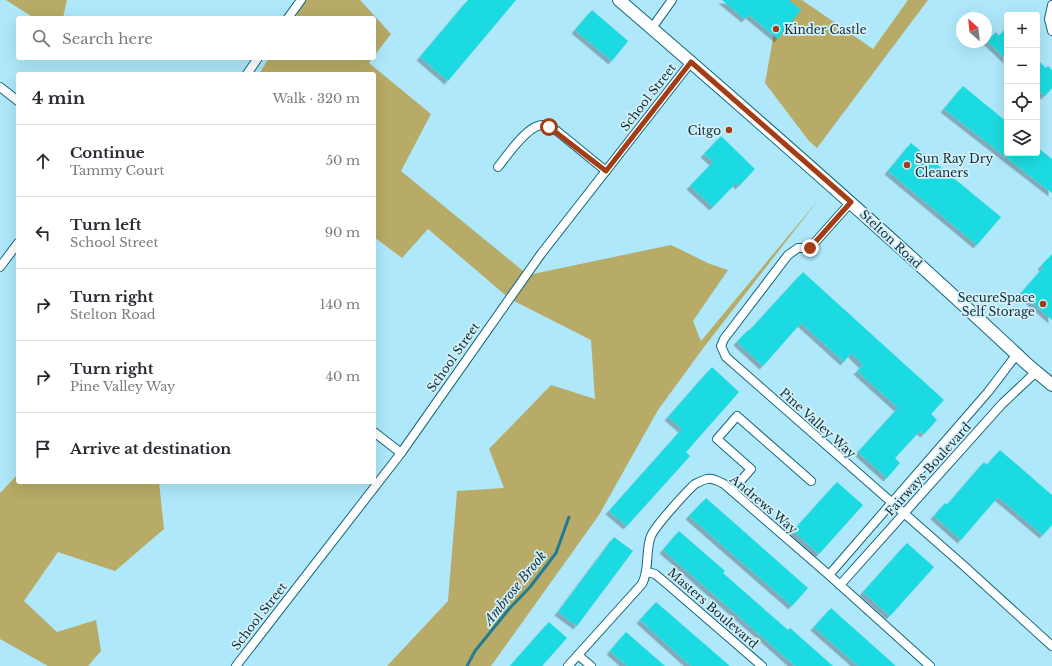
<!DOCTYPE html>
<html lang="en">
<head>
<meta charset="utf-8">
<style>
	:root { --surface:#fff; --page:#f2f2f3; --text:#2b2b33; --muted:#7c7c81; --line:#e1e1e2 }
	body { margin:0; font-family:"Libre Baskerville",serif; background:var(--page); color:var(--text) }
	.controls { position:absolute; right:12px; top:12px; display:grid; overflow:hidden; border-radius:4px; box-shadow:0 4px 16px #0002 }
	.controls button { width:36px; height:36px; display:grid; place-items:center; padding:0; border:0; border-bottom:1px solid var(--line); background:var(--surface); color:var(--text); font:20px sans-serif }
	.compass { position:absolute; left:956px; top:12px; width:36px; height:36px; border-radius:50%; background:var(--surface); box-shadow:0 4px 16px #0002; rotate:333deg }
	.stop { position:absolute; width:12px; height:12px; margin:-9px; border:3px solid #a33d16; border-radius:50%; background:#fff }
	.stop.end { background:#a33d16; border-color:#fff; box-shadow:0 1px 4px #0008 }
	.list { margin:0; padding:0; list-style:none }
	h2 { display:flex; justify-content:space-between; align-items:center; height:52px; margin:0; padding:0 16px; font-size:17px }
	h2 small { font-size:13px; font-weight:400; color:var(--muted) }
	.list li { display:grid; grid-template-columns:26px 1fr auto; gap:12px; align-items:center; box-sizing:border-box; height:72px; padding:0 16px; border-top:1px solid var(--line) }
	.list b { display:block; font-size:15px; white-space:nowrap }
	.list p { margin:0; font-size:13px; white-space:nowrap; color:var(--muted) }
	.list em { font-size:13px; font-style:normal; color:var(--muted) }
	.icon { flex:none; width:22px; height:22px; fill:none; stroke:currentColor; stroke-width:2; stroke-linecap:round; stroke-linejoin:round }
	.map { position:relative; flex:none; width:1052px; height:666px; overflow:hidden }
	.search { position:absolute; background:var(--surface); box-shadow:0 4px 16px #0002; left:16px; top:16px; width:360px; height:44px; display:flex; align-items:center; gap:10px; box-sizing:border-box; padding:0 14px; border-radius:4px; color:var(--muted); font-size:15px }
	.panel { position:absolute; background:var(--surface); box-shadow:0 4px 16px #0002; left:16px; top:72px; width:360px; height:412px; border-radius:4px }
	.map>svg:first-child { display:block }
</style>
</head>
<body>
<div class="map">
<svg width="1052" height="666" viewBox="0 0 1052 666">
	<defs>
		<filter id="shadow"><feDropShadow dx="-3.5" dy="3.5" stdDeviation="0" flood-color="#0004"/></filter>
	</defs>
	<rect width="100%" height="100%" fill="#aee8fa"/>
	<!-- green -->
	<g fill="#b8ab67">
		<polygon points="6,0 67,0 63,18 34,18"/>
		<polygon points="306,0 360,0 391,34 374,56 374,18 295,18"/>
		<polygon points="765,0 802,0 873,49 908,0 928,0 817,148 809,141 765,83 776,22"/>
		<polygon points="269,58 372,58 369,63 431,114 401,171 528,275 671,245 710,264 728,270 693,321 701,341 819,199 704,347 658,410 599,515 491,666 387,666 448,601 457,491 504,488 489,449 551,385 595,399 591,340 510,299 428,229 402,258 374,237 374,74 259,74"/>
		<polygon points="18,474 18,482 159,482 164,529 115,571 58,552 24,601 57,632 96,620 101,651 88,666 48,666 0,639 0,493"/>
	</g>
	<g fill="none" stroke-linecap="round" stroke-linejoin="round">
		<!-- stream -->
		<polyline stroke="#217c93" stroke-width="3" points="467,666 475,651 509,609 530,587 556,553 569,517"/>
	</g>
	<!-- building -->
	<g fill="#1fdae1" filter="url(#shadow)">
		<polygon points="468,0 516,0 448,81 420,57"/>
		<polygon points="722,0 789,0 801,10 778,39 749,15 745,19"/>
		<polygon points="592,10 628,41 612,61 575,30"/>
		<polygon points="1007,27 1007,60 987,41 996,32 999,36"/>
		<polygon points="1037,59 1046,68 1048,66 1052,70 1052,88 1045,96 1037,89"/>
		<polygon points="963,86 1007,122 1007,153 1037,153 1037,147 1052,159 1052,193 944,109"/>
		<polygon points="721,136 755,169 739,186 736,183 713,207 690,186 713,162 704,154"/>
		<polygon points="911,143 1001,217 977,245 888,171"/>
		<polygon points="1052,254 1052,320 1021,293 1043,268 1041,266"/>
		<polygon points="803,272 944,400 931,414 937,420 924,434 920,431 895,458 900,463 887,478 858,452 898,408 857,371 863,365 851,353 844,362 801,323 763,366 737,342 748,330 749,331"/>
		<polygon points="712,367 739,392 686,452 690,456 627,526 609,511 682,429 668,417"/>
		<polygon points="1000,450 1052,495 1052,525 1043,535 998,497 961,540 934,516 945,503 947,505 984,462 987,465"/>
		<polygon points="837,482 863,505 819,554 793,531"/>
		<polygon points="706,498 808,588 792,606 689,516"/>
		<polygon points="679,531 725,571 723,573 788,630 790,628 833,666 795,666 768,642 663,550"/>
		<polygon points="614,537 633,551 577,626 558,612"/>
		<polygon points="907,543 934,567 890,616 863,592"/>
		<polygon points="656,602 730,666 691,666 640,620"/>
		<polygon points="831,608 896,666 858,666 814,627"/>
		<polygon points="549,622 567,638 542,666 510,666"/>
		<polygon points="626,632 665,666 627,666 610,651"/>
	</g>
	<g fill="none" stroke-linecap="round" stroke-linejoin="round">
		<defs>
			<g id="street">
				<polyline points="1052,5 1049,19 1052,31"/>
				<polyline points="288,18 301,0"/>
				<polyline points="652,28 672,0"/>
				<polyline points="247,74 258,58"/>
				<polyline points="0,87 18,101"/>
				<path d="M498 167C506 157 528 124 543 125 548 125 552 129 557 131L606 171"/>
				<polyline points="851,202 810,248 798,248 788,255 724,339 721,346 726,357 963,565 1052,646"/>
				<polyline points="0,267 18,243"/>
				<polyline points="374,432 401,453"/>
				<polyline points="732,491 751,469 717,439 737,416 811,481"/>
				<polyline points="647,572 655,574 667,584 762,666"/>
				<polyline points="829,575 988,392 1017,354"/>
				<polyline points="840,585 1002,404 1036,372"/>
				<polyline points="578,655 591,666"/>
				<polyline points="236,666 401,453 541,254 691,62"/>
				<path d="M568 666 642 584C650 569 645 551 651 536 655 526 687 491 695 484 699 482 703 480 707 479 713 478 718 481 724 484L829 575 930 666"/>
			</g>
			<path id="secondary" d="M619 0C757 119 894 239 1027 364L1052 385"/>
		</defs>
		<!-- street casing -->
		<use href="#street" stroke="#14677c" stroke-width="10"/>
		<!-- secondary casing -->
		<use href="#secondary" stroke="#14677c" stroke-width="14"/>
		<!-- street -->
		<use href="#street" stroke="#fff" stroke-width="8"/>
		<!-- secondary -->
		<use href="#secondary" stroke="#fff" stroke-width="12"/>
	</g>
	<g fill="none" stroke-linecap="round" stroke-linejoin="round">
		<!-- route -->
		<polyline stroke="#a33d16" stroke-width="5" points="549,127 606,171 691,62 851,202 810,248"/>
	</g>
	<!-- markers -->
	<g fill="#a33d16" stroke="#d4f0f9" stroke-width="1.5">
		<circle cx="776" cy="29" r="4"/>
		<circle cx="729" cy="130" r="4"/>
		<circle cx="907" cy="165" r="4"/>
		<circle cx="1043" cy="304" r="4"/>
	</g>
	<g text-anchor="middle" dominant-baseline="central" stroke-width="3.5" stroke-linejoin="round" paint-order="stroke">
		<!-- poi labels -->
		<g font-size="12" fill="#113039" stroke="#d4f0f9" text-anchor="start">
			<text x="784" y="29">Kinder Castle</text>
			<text x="721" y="130" text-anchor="end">Citgo</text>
			<text x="915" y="158">Sun Ray Dry<tspan x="915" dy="14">Cleaners</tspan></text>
			<text x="1035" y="297" text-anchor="end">SecureSpace<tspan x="1035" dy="14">Self Storage</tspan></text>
		</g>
		<!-- street labels -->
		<g font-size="12" fill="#113039" stroke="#d4f0f9">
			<text transform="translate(648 97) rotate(-52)">School Street</text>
			<text transform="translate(891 239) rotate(43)">Stelton Road</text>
			<text transform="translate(453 357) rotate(-55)">School Street</text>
			<text transform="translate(818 423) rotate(42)">Pine Valley Way</text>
			<text transform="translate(928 469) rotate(-48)">Fairways Boulevard</text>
			<text transform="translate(764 504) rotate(40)">Andrews Way</text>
			<text transform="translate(713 608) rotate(41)">Masters Boulevard</text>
			<text transform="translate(259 616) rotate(-52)">School Street</text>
		</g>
		<!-- water labels -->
		<g font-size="13" font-style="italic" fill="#1c343b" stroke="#d4f0f9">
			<text transform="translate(515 588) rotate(-51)">Ambrose Brook</text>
		</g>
	</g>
</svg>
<div class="controls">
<button>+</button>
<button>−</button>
<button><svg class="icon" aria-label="locate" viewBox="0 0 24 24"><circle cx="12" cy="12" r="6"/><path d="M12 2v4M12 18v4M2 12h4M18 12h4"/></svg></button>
<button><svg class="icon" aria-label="layers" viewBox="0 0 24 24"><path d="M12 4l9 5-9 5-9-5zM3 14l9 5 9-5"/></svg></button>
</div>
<svg class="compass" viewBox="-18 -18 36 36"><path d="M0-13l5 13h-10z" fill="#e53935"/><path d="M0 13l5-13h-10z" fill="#7c7c81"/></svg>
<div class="stop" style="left:549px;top:127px"></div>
<div class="stop end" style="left:810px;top:248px"></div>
<div class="search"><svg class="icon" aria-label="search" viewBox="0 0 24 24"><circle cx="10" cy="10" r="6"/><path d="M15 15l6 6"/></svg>Search here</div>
<section class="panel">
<h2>4 min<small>Walk · 320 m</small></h2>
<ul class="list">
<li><svg class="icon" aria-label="ahead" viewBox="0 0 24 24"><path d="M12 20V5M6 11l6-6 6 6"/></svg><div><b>Continue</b><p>Tammy Court</p></div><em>50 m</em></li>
<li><svg class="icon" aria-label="left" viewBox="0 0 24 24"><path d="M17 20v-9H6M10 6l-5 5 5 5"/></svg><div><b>Turn left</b><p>School Street</p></div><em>90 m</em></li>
<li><svg class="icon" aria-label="right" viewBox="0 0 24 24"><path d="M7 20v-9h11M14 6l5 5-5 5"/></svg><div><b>Turn right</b><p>Stelton Road</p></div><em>140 m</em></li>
<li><svg class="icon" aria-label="right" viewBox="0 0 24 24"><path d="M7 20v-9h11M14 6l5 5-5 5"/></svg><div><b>Turn right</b><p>Pine Valley Way</p></div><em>40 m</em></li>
<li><svg class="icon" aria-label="arrive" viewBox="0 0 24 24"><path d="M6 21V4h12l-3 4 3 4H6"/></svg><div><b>Arrive at destination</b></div></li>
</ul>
</section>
</div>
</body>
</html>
